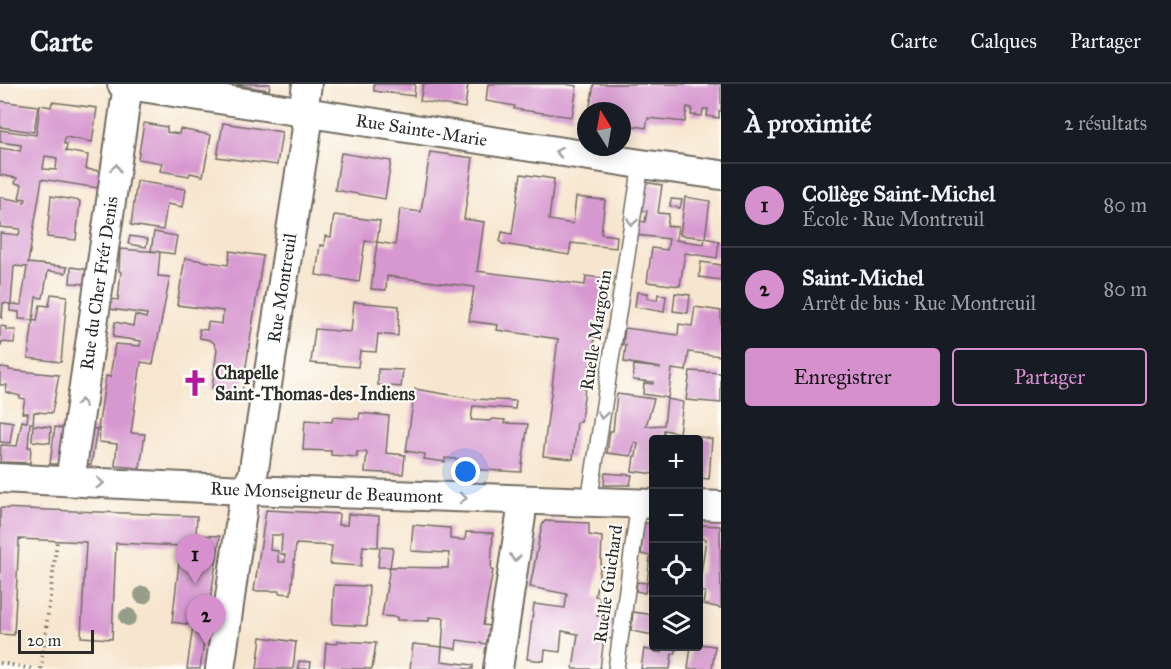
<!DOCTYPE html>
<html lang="fr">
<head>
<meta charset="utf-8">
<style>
	:root { --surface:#171b24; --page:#242831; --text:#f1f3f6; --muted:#9ea1a6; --line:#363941; --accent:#d690ce }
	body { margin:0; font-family:"IM FELL Great Primer",serif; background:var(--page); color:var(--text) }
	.controls { position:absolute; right:18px; bottom:18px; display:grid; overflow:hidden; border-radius:6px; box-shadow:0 3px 15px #0003 }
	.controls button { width:54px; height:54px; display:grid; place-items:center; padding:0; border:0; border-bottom:2px solid var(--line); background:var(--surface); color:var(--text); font:30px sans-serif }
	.compass { position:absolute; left:577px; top:18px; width:54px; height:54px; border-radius:50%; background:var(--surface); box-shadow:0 3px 15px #0003; rotate:349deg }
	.scale { position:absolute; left:18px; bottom:15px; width:76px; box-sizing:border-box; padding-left:6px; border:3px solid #2b2b2b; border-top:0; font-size:16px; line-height:21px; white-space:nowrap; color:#2b2b2b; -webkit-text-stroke:4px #fdfcf7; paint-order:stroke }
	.you { position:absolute; left:466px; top:388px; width:21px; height:21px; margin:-15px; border:4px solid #fff; border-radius:50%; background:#1a73e8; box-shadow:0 0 0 9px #1a73e833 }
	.badge { display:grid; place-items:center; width:39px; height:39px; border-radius:50%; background:var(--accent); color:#111; font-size:20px; font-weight:700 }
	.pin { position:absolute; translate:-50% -50px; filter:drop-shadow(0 2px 3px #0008) }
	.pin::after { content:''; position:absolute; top:32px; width:21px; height:18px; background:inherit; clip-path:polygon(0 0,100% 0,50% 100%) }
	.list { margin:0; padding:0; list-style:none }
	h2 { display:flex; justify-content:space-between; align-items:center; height:78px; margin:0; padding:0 24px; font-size:26px }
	h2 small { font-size:20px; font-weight:400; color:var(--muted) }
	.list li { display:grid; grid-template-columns:39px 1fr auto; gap:18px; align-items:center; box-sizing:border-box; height:84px; padding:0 24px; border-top:2px solid var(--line) }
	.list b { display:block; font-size:22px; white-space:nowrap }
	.list p { margin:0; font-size:20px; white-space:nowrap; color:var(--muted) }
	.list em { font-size:20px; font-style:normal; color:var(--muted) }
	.actions { display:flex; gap:12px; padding:18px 24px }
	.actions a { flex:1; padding:14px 0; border:2px solid var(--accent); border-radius:6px; text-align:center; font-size:21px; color:var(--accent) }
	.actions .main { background:var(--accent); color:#111 }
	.icon { flex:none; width:33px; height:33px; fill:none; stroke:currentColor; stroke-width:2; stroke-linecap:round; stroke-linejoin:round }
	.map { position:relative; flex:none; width:721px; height:585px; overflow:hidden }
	header { display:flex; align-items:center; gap:36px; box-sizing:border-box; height:84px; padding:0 30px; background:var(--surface); border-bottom:2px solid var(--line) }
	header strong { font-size:28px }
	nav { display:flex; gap:33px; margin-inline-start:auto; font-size:21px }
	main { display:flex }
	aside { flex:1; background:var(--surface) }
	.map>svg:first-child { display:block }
</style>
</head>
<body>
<header>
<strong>Carte</strong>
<nav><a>Carte</a><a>Calques</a><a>Partager</a></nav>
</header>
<main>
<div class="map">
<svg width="721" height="585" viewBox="0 0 721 585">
	<rect width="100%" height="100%" fill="#fdfcf7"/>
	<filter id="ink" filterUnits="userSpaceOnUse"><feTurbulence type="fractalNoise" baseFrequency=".0167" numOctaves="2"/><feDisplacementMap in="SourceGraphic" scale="12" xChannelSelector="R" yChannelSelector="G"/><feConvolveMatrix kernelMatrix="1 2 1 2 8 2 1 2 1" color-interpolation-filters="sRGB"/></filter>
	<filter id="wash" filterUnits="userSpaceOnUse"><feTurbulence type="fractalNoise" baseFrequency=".008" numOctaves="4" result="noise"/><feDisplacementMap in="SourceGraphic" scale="24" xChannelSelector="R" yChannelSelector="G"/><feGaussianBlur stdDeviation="1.35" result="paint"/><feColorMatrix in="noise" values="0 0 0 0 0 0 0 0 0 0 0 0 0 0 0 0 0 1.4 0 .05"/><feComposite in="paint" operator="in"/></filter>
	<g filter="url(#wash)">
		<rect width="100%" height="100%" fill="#f7e6cf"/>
		<g id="blocks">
			<!-- building -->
			<g fill="#d798d0" fill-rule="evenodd">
				<polygon points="237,0 270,0 269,6 237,1"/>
				<polygon points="374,0 415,0 414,12 374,7"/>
				<polygon points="423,0 468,0 465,24 420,17"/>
				<polygon points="488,0 565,0 577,2 572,33 514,25 515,22 486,17"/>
				<polygon points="594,0 721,0 721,27 719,27 719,34 707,32 708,25 703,25 702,32 691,31 692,24 687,23 685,38 648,34 646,44 622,40 622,27 589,27"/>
				<polygon points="0,17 38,22 34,48 0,43"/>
				<path d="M52 18 97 24 92 58 65 53 64 60H67L66 67 88 71 86 85 107 88 104 105 42 95 28 179 67 183 66 189 48 187 43 214 36 213 33 236 19 235V228L10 227V220L3 219 2 234 0 233V149L19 151 20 145 0 143V113L25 118 26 115 19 114 22 101 15 99 17 94 0 91V64L20 67 21 61 0 58V46L36 51 40 21 51 23ZM45 72 57 74 56 86 43 85ZM14 182 27 183 21 221 11 220Z"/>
				<polygon points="144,39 167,43 167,48 179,50 180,45 211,51 203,92 190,89 189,92 160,87 162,79 138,75"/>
				<polygon points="223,39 282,48 277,81 217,73"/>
				<polygon points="430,68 473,74 464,135 484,138 477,187 585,201 586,192 608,195 602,237 598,237 590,280 589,294 586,294 581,338 577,338 573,375 543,372 558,255 497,246 498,241 469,237 474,203 387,192 386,206 371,205 377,158 395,161 400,125 421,128"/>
				<polygon points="341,69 391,77 385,115 335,106"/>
				<polygon points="521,90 554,95 549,136 573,140 576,113 605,116 601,150 617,152 616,164 571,159 569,171 503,160 500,158 502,148 512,150"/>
				<polygon points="137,97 186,105 183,123 167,120 163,146 131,141"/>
				<polygon points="643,98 662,101 658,129 669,130 667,142 678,143 676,156 704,160 705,154 680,151 685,113 710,117 705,154 719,157 717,174 685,169 680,202 647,198 652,164 667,166 669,155 636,151 637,137 645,138 647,127 639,126"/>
				<polygon points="51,112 80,117 76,156 47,153"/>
				<polygon points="671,115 682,116 680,124 670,122"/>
				<polygon points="334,131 380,137 377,158 365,157 359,198 316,191 320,161 324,162 325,152 331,153"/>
				<polygon points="154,148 177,152 174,170 160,168 158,192 170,193 153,280 141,278 131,349 145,350 140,384 115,382 117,360 99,358 100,345 98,345 106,292 110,293 115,260 140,262 141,257 113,253 115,238 133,242 135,231 146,234 147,230 110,225 111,215 118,216 121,188 119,187 120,165 160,168 151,167"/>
				<polygon points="130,152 148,155 146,163 128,160"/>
				<polygon points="230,167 263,172 242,308 212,305 217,265 214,259 210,256 200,254 199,245 207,246 208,238 222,240 223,227 177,221 185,174 228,181"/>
				<polygon points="701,178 721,181 721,196 699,193"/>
				<polygon points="71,183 91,186 89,200 70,199"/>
				<polygon points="637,208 648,209 647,214 657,216 658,210 666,212 664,228 635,223"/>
				<polygon points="675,209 690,211 688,229 673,227"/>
				<polygon points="51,210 67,212 61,278 28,274 33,236 37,237 40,221 49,222"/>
				<polygon points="354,218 399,222 398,252 378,250 376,268 360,267 358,283 311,279 315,245 351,248"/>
				<polygon points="695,223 721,227 721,272 689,268 686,287 672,285 668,314 643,310 644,299 653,300 653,298 633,296 634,281 661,284 624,278 626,261 623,261 625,244 678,251 679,240 692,242"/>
				<polygon points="0,242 6,243 6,246 16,246 14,259 2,258 1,262 0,262"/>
				<polygon points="0,283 9,284 9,286 59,291 52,329 34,328 33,339 30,339 28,363 31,363 30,379 0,378 1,361 17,362 22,337 27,338 28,329 22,329 25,315 20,314 20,312 6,308 7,301 0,301"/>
				<polygon points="378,285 403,286 401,303 378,301"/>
				<polygon points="690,287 721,289 721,319 686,316"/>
				<polygon points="415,305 474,315 516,317 515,325 473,322 471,336 491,337 492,335 505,336 504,339 528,340 521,388 465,385 465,376 445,374 445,378 424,375 425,370 406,367"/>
				<polygon points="617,310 654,315 646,342 664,341 667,315 683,318 679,349 664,346 663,356 654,356 654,390 632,387 634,372 636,372 638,360 635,358 631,372 607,369 610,347 613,347"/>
				<polygon points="360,329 389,332 386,369 405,371 403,390 365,388 367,368 357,368 357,373 331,371 331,367 303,366 305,336 332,338 333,333 359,335"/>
				<polygon points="0,336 13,338 10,359 0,358"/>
				<polygon points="33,341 51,343 50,359 32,357"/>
				<polygon points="55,343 66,345 61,380 50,380"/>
				<polygon points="81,344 97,345 91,381 76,380"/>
				<polygon points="696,352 712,355 709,395 699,394 699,356 696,356"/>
				<polygon points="605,389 632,391 630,401 604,401"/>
				<polygon points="0,424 197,432 196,451 220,452 200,585 187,585 193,541 172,538 181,462 116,459 112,555 81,553 86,458 19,455 14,551 0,550"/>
				<path d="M266 426 339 430 338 441H347L348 430 379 432 378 463 363 462 361 482 330 480 332 462 296 460 291 510 279 509V507H254ZM271 451H282L281 470 285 471V478H278V467L270 466Z"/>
				<polygon points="545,437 589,439 589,451 602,453 601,480 595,512 600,513 597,532 616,536 613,555 604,554 600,585 573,585 578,550 562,547 560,568 545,566 544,577 527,575 534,520 565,524 567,510 530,503 542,441"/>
				<polygon points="644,439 654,440 654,500 647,499 650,472 641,470"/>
				<polygon points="413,441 450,444 450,455 465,456 466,448 493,449 491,486 493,486 483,541 490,542 487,560 457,556 456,565 442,563 444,534 429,533 429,537 397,536 397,533 382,532 390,483 448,484 449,469 411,467"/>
				<polygon points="699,441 720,442 721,524 703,520 705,508 699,507 699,489 701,490 706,455 699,454"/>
				<polygon points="380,463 393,464 390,483 378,483"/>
				<polygon points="637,498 647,499 645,509 636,507"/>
				<polygon points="334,501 369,502 367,542 332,540"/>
				<polygon points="633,528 654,531 654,551 631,547"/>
				<polygon points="261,553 296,558 293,585 257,585"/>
				<polygon points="338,557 376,559 372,585 324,584 326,559 337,560"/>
				<polygon points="413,560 442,563 441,577 473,581 473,585 410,585"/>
				<polygon points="699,560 715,562 712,585 688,585 691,562 699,562"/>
				<polygon points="663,562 677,562 675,570 672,570 670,585 641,585 644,565 662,569"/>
				<polygon points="299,577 311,578 310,585 298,585"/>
			</g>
		</g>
	</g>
	<g filter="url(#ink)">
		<use href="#blocks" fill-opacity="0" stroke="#726c64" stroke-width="1.5"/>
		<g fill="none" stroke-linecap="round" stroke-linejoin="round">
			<defs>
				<g id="lane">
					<polyline points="589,418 641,80"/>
					<polyline points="616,585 639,419"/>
				</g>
				<g id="street">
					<path id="s1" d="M122 0 641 80 721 91"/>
					<path id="s2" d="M0 394 245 406 654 420"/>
					<path id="s3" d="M70 397 128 1"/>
					<polyline points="698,421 721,422"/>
					<path id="s4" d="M220 585 245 406 253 391 307 44 303 28 307 0"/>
					<polyline points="498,585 521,432 521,416"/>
				</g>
			</defs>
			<!-- lane casing -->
			<use href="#lane" stroke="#726c64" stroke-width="18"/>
			<!-- street casing -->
			<use href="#street" stroke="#726c64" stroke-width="32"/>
			<!-- path -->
			<g stroke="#726c64" stroke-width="4" stroke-dasharray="1.5 4.5" stroke-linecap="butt">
				<polyline points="0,579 34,585"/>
				<polyline points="41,585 57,457"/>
			</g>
			<!-- lane -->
			<use href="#lane" stroke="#fff" stroke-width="15"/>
			<!-- street -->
			<use href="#street" stroke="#fff" stroke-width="28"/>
		</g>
		<!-- trees -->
		<g fill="#969d89">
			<circle cx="143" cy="511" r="9"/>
			<circle cx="128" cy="533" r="9"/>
		</g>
		<!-- one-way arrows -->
		<defs><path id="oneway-chevron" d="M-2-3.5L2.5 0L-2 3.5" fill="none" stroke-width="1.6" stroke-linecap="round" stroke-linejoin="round" transform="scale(1.5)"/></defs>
		<g stroke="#a0a0a0">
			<use href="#oneway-chevron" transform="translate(559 68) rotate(-171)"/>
			<use href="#oneway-chevron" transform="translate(116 84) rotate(-82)"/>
			<use href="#oneway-chevron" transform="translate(632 138) rotate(99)"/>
			<use href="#oneway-chevron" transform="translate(81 319) rotate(-82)"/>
			<use href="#oneway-chevron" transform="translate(602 331) rotate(99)"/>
			<use href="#oneway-chevron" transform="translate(100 399) rotate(3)"/>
			<use href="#oneway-chevron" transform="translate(463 414) rotate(2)"/>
			<use href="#oneway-chevron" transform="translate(515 474) rotate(98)"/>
		</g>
	</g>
	<!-- icons -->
	<defs>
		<symbol id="church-bare" viewBox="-9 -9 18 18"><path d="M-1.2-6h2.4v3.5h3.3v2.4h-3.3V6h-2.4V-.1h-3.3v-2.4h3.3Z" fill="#b5179e" stroke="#fdfcf7" stroke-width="2.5" paint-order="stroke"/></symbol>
	</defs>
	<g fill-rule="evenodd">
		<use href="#church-bare" x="176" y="280" width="38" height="38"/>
	</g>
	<g text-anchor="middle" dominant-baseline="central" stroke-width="4.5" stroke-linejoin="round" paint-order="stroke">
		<!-- street labels -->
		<g font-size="18" fill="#2b2b2b" stroke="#fdfcf7">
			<text stroke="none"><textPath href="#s1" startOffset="303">Rue Sainte-Marie</textPath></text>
			<text stroke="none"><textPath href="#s3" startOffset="200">Rue du Cher Frér Denis</textPath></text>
			<text stroke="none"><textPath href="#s4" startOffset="387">Rue Montreuil</textPath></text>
			<text transform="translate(596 246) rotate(-81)">Ruelle Margotin</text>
			<text stroke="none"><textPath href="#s2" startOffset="327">Rue Monseigneur de Beaumont</textPath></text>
			<text transform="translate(608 500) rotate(-82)">Ruelle Guichard</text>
		</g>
		<!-- poi labels -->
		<g font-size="18" font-weight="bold" fill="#2b2b2b" stroke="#fdfcf7" text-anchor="start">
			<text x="215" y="289">Chapelle<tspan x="215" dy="21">Saint-Thomas-des-Indiens</tspan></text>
		</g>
	</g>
</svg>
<div class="controls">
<button>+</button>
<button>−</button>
<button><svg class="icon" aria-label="locate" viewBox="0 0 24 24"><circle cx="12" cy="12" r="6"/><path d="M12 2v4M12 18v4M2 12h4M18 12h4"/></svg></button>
<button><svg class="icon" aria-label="layers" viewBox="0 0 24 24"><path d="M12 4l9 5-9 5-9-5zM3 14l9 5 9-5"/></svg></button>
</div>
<svg class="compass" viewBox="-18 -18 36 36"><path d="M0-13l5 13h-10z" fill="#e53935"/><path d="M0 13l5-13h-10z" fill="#9ea1a6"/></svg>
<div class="scale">20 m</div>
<div class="you"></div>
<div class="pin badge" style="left:195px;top:500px">1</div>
<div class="pin badge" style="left:206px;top:561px">2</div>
</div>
<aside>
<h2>À proximité<small>2 résultats</small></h2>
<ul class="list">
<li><span class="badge">1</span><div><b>Collège Saint-Michel</b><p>École · Rue Montreuil</p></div><em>80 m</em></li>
<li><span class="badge">2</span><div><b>Saint-Michel</b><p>Arrêt de bus · Rue Montreuil</p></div><em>80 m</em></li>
</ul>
<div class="actions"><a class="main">Enregistrer</a><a>Partager</a></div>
</aside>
</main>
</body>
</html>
